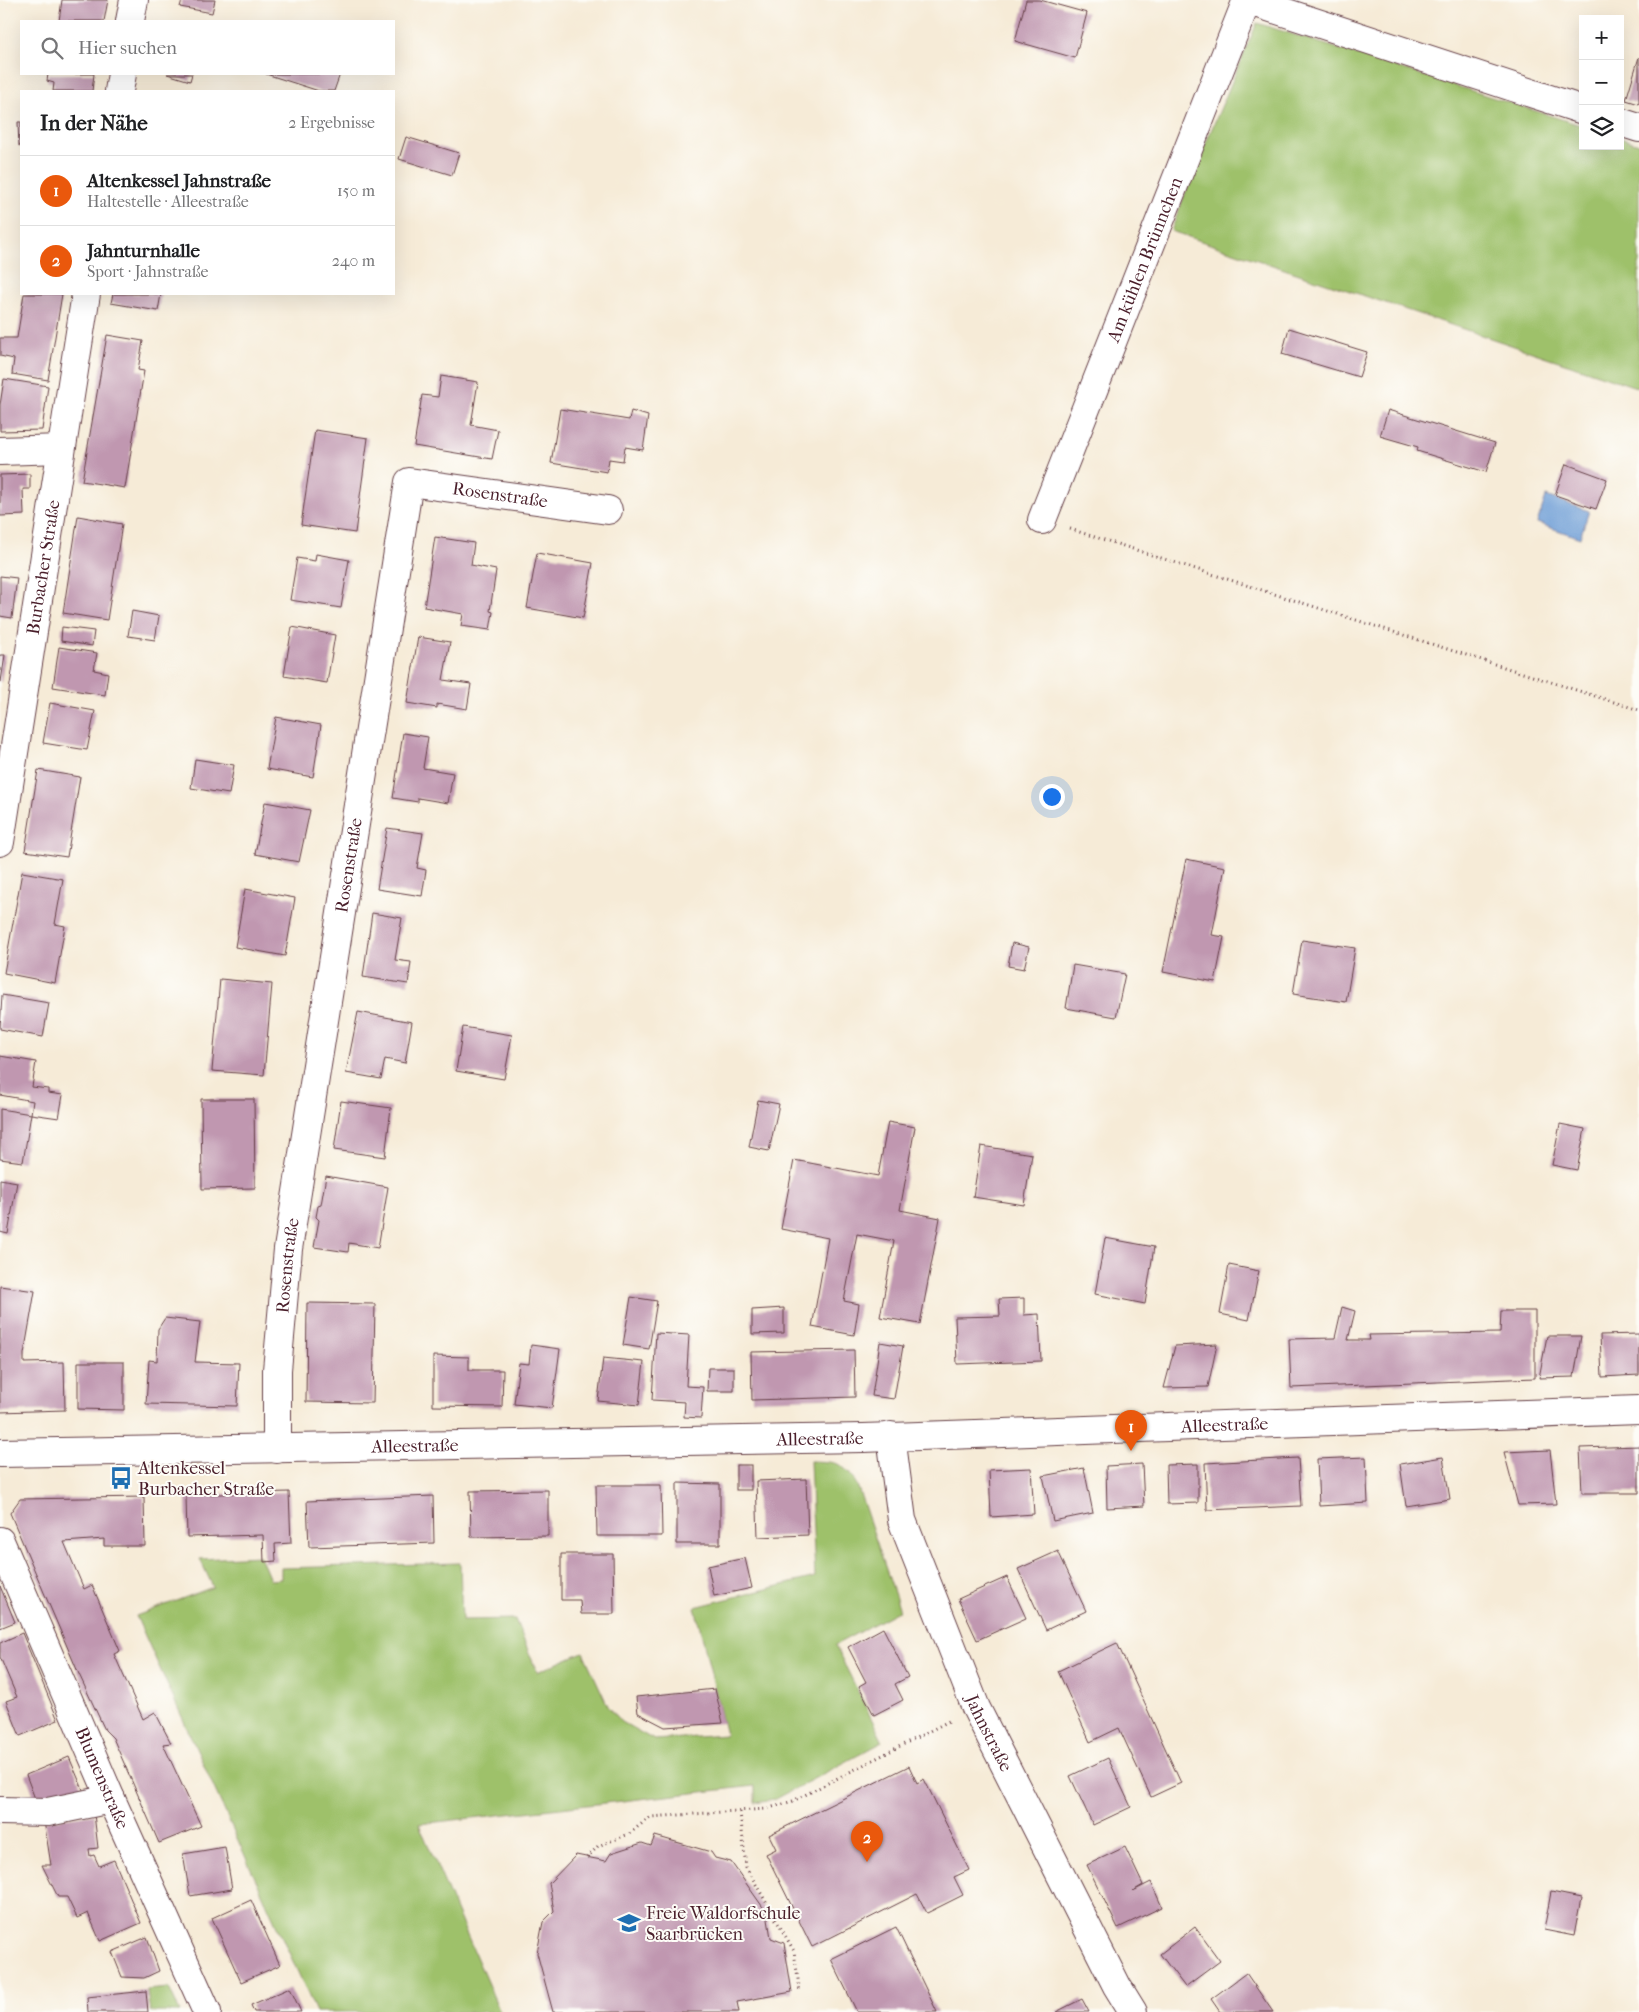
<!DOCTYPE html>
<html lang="de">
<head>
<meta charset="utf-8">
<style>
	:root { --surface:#fff; --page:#f2f2f2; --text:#202124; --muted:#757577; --line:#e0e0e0; --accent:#ea580c }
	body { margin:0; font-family:"IM FELL French Canon",serif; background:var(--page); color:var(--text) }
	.controls { position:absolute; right:15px; top:15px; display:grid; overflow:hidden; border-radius:0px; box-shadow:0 5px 20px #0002 }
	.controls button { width:45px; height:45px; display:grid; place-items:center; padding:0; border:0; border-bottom:1px solid var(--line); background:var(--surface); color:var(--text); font:25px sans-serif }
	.you { position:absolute; left:1051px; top:796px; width:18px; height:18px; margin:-12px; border:4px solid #fff; border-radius:50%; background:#1a73e8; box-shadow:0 0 0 8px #1a73e833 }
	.badge { display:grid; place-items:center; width:32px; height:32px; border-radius:50%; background:var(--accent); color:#fff; font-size:16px; font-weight:700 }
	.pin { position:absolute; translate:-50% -41px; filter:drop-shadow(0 1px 2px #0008) }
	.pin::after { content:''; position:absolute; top:26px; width:18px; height:15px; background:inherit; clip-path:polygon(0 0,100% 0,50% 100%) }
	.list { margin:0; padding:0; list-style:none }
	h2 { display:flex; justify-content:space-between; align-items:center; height:65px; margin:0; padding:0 20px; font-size:21px }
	h2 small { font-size:16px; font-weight:400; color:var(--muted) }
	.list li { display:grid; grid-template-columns:32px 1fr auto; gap:15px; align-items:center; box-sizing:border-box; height:70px; padding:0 20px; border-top:1px solid var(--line) }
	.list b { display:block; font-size:19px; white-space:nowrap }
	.list p { margin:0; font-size:16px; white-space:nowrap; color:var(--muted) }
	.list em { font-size:16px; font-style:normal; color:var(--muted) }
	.icon { flex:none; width:28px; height:28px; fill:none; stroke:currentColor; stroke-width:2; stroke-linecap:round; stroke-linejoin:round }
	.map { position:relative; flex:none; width:1639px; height:2012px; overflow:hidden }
	.search { position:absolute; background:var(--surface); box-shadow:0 5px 20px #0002; left:20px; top:20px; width:375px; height:55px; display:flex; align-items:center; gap:12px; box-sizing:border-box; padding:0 18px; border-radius:0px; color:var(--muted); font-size:19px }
	.panel { position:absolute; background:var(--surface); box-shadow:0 5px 20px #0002; left:20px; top:90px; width:375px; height:205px; border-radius:0px }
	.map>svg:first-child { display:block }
</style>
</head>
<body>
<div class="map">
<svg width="1639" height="2012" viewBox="0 0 1639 2012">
	<rect width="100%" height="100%" fill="#fdfcf7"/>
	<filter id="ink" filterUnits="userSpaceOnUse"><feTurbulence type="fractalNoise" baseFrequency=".02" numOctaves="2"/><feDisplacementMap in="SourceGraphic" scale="10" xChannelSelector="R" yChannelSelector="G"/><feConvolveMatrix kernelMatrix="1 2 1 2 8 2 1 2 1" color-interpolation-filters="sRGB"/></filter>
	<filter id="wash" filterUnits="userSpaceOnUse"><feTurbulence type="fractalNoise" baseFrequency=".0096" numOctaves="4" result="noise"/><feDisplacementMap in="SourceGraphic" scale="20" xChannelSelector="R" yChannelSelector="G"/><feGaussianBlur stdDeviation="1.12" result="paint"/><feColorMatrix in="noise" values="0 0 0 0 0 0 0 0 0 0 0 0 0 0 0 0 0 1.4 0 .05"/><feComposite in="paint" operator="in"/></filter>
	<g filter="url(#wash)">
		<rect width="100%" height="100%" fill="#f6ebd7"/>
		<!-- green -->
		<g fill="#9ec16a" stroke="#74704a">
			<polygon points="1257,23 1583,126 1583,146 1620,146 1620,138 1639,144 1639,388 1171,231 1193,173"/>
			<path d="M810 1461C836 1462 843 1461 857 1485L900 1610 835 1645 883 1742 774 1800 755 1803V1786L419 1824 500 2012H316L136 1616 213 1587 200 1559 260 1556 270 1580 281 1579V1568L460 1563 462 1620 515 1619 537 1672 583 1652 608 1706 622 1722 654 1740 726 1735 695 1607 815 1577Z"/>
			<polygon points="169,1988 180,2012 150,2012 147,1990"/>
		</g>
		<!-- water -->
		<polygon fill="#6d9dd6" stroke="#5c5e80" points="1546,496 1589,511 1580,538 1537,523"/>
		<g id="blocks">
			<!-- building -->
			<g fill="#c097b0">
				<polygon points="62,0 108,0 104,21 59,21"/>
				<polygon points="182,0 215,0 212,13 180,7"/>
				<polygon points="1026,0 1040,0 1087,13 1075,58 1015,41"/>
				<polygon points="1639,57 1639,104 1626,100"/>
				<polygon points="48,74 94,74 92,91 53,91 54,83 47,81"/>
				<polygon points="167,74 192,74 190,81"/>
				<polygon points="266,74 340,74 334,91 319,91"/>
				<polygon points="18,122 21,122 21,145 19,146"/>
				<polygon points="406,137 459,153 452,175 399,159"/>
				<polygon points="24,294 62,294 48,380 12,374 14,359 0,356 0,338 17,338"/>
				<polygon points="113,294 161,294 158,311 111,303"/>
				<polygon points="1289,328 1367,352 1359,377 1282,354"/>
				<polygon points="107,335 143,341 138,370 144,371 125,488 82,481"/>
				<polygon points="441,376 478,382 471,425 498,430 492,459 414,446 422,395 438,397"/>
				<polygon points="4,379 48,386 42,430 0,431 0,405"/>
				<polygon points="560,409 629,420 631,411 648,416 643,450 625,447 623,461 609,459 607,472 551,463"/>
				<polygon points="1388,410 1495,443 1486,472 1417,451 1418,447 1380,436"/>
				<polygon points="315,430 368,438 355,533 301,525"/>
				<polygon points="1566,464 1607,479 1596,509 1555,495"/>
				<polygon points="30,474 30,489 23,489 24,515 0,516 0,475"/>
				<polygon points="78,516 122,524 107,620 63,613"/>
				<polygon points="435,537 474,543 471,565 496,570 490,611 493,612 490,630 461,626 463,614 424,607"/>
				<polygon points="537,553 593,563 583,618 527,608"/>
				<polygon points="316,554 349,560 341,608 290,600 297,558 315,561"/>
				<polygon points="0,576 17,578 12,618 0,616"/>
				<polygon points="132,611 159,616 155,640 128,636"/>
				<polygon points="62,627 94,631 92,646 61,641"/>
				<polygon points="292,627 335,635 327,683 284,676"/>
				<polygon points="418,637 450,642 443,680 471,684 467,709 437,704 437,708 407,703"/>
				<polygon points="59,647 97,653 94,670 108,673 105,695 53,687"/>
				<polygon points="0,655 5,655 1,682 0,682"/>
				<polygon points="50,703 95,711 87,750 43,743"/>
				<polygon points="276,717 321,725 313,777 267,769"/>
				<polygon points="403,733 428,737 423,768 453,773 448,803 418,798 418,802 393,798"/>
				<polygon points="195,759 234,765 229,794 191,788"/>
				<polygon points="38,770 80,777 67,857 25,851"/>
				<polygon points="265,802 310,810 299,862 255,854"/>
				<polygon points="387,828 423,833 417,868 426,870 422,896 377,889"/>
				<polygon points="1186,859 1225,867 1212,935 1224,937 1215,982 1163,972"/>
				<polygon points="22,872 63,879 55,924 65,926 55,983 4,973"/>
				<polygon points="245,889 295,898 285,956 235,947"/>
				<polygon points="372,913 402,918 395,960 411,962 408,984 363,977"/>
				<polygon points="1302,940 1355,948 1346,1002 1293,994"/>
				<polygon points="1012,943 1029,947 1024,969 1008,966"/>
				<polygon points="1073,965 1125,974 1116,1017 1066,1008"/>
				<polygon points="220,979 272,984 264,1075 212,1071"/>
				<polygon points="2,995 49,1003 43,1037 0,1029"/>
				<polygon points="358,1012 412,1022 405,1063 385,1059 381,1079 346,1073"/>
				<polygon points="463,1027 512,1035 504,1079 456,1071"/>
				<polygon points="0,1056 36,1062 32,1087 48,1089 48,1093 63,1095 59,1118 31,1114 33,1101 0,1095"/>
				<polygon points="201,1099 254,1099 255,1188 202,1189"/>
				<polygon points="758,1100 779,1104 769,1151 749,1147"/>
				<polygon points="341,1101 391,1108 385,1157 334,1150"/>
				<polygon points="0,1109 31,1114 23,1162 0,1159"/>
				<polygon points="888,1122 915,1127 900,1210 940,1218 920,1324 880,1317 894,1241 857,1234 844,1301 859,1304 854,1335 812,1327 828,1238 781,1229 794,1160 878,1176"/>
				<polygon points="1560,1124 1585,1129 1577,1170 1552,1165"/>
				<polygon points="981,1146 1032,1154 1024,1205 973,1197"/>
				<polygon points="326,1176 388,1187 378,1248 349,1243 348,1252 314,1247 319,1220 316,1217 318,1206 321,1205"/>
				<polygon points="0,1179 17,1182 8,1234 0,1232"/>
				<polygon points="1105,1238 1154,1247 1145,1304 1095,1294"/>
				<polygon points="1229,1265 1259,1271 1249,1320 1220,1314"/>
				<polygon points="0,1286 35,1291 24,1354 24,1363 64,1362 65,1410 0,1412"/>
				<polygon points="631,1297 657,1301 649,1349 623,1345"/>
				<polygon points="1024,1298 1024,1315 1039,1314 1041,1361 957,1364 955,1317 1000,1316 999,1299"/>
				<polygon points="307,1303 375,1304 373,1403 306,1402"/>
				<polygon points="1342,1307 1355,1311 1348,1340 1370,1340 1369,1335 1500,1333 1501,1311 1535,1311 1535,1378 1291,1388 1289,1339 1335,1338"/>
				<polygon points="784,1308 784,1333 752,1334 752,1310"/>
				<polygon points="165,1318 200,1322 195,1362 239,1363 237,1406 146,1404 149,1360 157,1361 158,1329"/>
				<polygon points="656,1333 689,1335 686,1386 703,1387 701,1418 684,1417 685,1402 652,1400"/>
				<polygon points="1639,1334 1639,1375 1602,1377 1600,1335"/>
				<polygon points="1547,1336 1581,1336 1574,1377 1539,1378"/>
				<polygon points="880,1342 903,1346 894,1399 872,1396"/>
				<polygon points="1217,1344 1208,1387 1164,1388 1175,1346"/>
				<polygon points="531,1345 560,1349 552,1408 514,1404 519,1363 529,1364"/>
				<polygon points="854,1350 855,1397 752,1400 751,1352"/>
				<polygon points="433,1356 469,1357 469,1370 503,1370 502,1407 433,1406"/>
				<polygon points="603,1358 644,1362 639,1405 598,1401"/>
				<polygon points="78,1362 124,1362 124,1410 78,1409"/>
				<polygon points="708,1368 734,1368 734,1391 707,1391"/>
				<polygon points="1639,1446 1639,1493 1582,1493 1580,1448"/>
				<polygon points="1550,1450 1556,1504 1518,1505 1504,1452"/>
				<polygon points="1366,1457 1368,1503 1319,1506 1317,1459"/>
				<polygon points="1443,1457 1450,1499 1406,1506 1400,1464"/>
				<polygon points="1298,1458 1301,1506 1207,1510 1205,1463"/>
				<polygon points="1142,1464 1144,1506 1107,1508 1106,1466"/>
				<polygon points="1198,1464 1198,1503 1167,1504 1166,1465"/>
				<rect x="736" y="1465" width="15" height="25"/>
				<polygon points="1031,1468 1034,1514 991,1517 989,1470"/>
				<polygon points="1084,1468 1093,1513 1053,1521 1043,1476"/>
				<polygon points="806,1479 808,1535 758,1537 756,1481"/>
				<polygon points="677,1483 720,1484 720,1544 677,1544"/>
				<polygon points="596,1485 661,1485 662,1536 597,1536"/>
				<polygon points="548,1490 548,1536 471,1537 470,1491"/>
				<polygon points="289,1492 291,1543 275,1544 276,1561 264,1562 263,1535 187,1537 186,1495"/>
				<polygon points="433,1496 434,1543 309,1547 307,1501"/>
				<polygon points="144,1497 145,1546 104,1546 104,1539 64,1542 84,1589 92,1585 120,1651 114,1654 143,1719 155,1712 171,1743 163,1744 201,1826 159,1843 113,1738 105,1730 78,1672 10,1513 20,1499"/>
				<polygon points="1058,1551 1086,1611 1046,1630 1018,1569"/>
				<polygon points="561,1554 613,1554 614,1614 581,1614 580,1600 561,1600"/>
				<polygon points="745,1558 752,1588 714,1596 708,1566"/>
				<polygon points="1007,1577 1026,1618 977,1640 958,1599"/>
				<polygon points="0,1586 15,1622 0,1628"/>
				<polygon points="883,1628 908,1677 895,1684 903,1700 874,1715 859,1686 866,1682 848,1647"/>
				<polygon points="22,1633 58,1720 20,1736 6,1701 17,1697 0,1657 0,1643"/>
				<polygon points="1117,1643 1181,1783 1151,1797 1119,1728 1090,1742 1058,1671"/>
				<polygon points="715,1689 723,1723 665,1727 638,1713 636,1697"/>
				<polygon points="69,1757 84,1792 37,1804 26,1775"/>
				<polygon points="1108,1758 1131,1807 1093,1825 1070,1776"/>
				<polygon points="909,1766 917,1783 924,1779 969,1870 954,1877 963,1895 927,1913 917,1894 812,1947 766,1854 776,1849 769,1835"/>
				<polygon points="94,1814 98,1848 89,1849 90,1856 94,1855 99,1866 114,1860 141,1923 100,1941 88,1913 77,1918 67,1897 58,1897 42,1865 51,1865 44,1821"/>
				<polygon points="655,1836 711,1852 715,1858 731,1862 767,1913 771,1938 784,1943 792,1992 737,2002 739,2012 553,2012 537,1953 543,1922 554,1911 549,1883 576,1855 606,1861 611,1853 642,1843 651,1846"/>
				<polygon points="225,1847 232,1889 190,1896 183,1854"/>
				<polygon points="1125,1847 1143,1885 1133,1891 1151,1882 1162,1907 1118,1928 1087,1865"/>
				<polygon points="1551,1892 1581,1898 1574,1936 1544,1930"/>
				<polygon points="251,1900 280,1965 241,1982 212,1918"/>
				<polygon points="896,1927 937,2012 857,2012 831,1959"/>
				<polygon points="1195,1927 1220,1961 1185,1987 1160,1954"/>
				<polygon points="147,1937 159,1971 144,1978 122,1977 112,1952"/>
				<polygon points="1246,1973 1273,2012 1220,2012 1211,1999"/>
				<polygon points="290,1988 301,2012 254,2012 251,2005"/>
				<polygon points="146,1991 148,2012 88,2012 87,1997"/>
				<polygon points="1082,1999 1089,2012 1056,2012"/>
			</g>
		</g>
	</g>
	<g filter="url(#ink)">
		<use href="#blocks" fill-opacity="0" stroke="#643e45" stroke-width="1"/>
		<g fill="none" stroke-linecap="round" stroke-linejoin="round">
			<defs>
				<g id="minor">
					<polyline points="1247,0 1583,110"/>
					<polyline points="130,21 134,0"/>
					<polyline points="119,91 122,74"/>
					<polyline points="1620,122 1639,128"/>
					<polyline points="0,451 61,449"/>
					<path id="s1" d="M1042 520 1247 0"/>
					<path id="s2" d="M0 842 86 294"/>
					<path id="s3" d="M891 1436 902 1520 976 1708 1117 1986 1133 2012"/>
					<path id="s4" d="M277 1449V1370L288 1249 409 482 608 510"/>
					<path id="s5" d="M0 1453 863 1438 1639 1410"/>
					<path id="s6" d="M0 1541 111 1799 207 2012"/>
					<polyline points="0,1811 48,1812 111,1799"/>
				</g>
			</defs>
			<!-- minor casing -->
			<use href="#minor" stroke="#643e45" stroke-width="30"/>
			<!-- path -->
			<g stroke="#643e45" stroke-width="3" stroke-dasharray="1 4" stroke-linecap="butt">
				<polyline points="1070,529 1639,710"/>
				<polyline points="740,1812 746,1867 794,1951 800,1993"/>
				<polyline points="587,1858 598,1846 629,1834 650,1817 766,1809 793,1801 951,1720"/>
			</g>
			<!-- minor -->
			<use href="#minor" stroke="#fff" stroke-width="28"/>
		</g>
	</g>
	<!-- icons -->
	<defs>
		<symbol id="bus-bare" viewBox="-9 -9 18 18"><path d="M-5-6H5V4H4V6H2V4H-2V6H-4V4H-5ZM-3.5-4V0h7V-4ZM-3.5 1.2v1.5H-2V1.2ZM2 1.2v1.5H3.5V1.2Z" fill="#1f6fb2" stroke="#fdfcf7" stroke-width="2.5" paint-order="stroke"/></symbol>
		<symbol id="school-bare" viewBox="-9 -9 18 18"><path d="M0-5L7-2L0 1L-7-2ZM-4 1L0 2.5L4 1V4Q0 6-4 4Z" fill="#1f6fb2" stroke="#fdfcf7" stroke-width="2.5" paint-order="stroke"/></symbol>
	</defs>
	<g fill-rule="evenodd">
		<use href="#bus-bare" x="105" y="1462" width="32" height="32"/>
		<use href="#school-bare" x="613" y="1907" width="32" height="32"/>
	</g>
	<g text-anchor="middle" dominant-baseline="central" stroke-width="4" stroke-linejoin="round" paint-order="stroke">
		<!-- street labels -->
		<g font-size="18" fill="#4a1f2b" stroke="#fdfcf7">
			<text stroke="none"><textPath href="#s1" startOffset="280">Am kühlen Brünnchen</textPath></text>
			<text stroke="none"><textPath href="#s4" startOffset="1069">Rosenstraße</textPath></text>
			<text stroke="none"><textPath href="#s2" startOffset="278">Burbacher Straße</textPath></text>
			<text stroke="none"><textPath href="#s4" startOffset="589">Rosenstraße</textPath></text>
			<text stroke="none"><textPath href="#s4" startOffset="184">Rosenstraße</textPath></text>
			<text stroke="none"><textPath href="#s5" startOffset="1225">Alleestraße</textPath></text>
			<text stroke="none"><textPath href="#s5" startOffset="820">Alleestraße</textPath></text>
			<text stroke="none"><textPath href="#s5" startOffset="415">Alleestraße</textPath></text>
			<text stroke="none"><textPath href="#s3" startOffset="315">Jahnstraße</textPath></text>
			<text stroke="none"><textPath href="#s6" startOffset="258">Blumenstraße</textPath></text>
		</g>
		<!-- poi labels -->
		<g font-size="18" fill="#4a1f2b" stroke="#fdfcf7" text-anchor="start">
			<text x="138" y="1468">Altenkessel<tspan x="138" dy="21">Burbacher Straße</tspan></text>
			<text x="646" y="1913">Freie Waldorfschule<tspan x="646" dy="21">Saarbrücken</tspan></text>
		</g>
	</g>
</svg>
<div class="controls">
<button>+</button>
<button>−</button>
<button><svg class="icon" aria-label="layers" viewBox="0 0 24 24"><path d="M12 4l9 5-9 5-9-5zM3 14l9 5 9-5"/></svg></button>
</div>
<div class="you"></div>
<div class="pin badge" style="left:1131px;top:1451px">1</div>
<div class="pin badge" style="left:867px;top:1862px">2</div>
<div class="search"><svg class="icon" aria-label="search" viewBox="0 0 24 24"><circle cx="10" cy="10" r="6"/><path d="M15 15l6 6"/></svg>Hier suchen</div>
<section class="panel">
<h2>In der Nähe<small>2 Ergebnisse</small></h2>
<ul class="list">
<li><span class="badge">1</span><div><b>Altenkessel Jahnstraße</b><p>Haltestelle · Alleestraße</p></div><em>150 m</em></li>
<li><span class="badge">2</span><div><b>Jahnturnhalle</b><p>Sport · Jahnstraße</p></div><em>240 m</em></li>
</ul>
</section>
</div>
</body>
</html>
